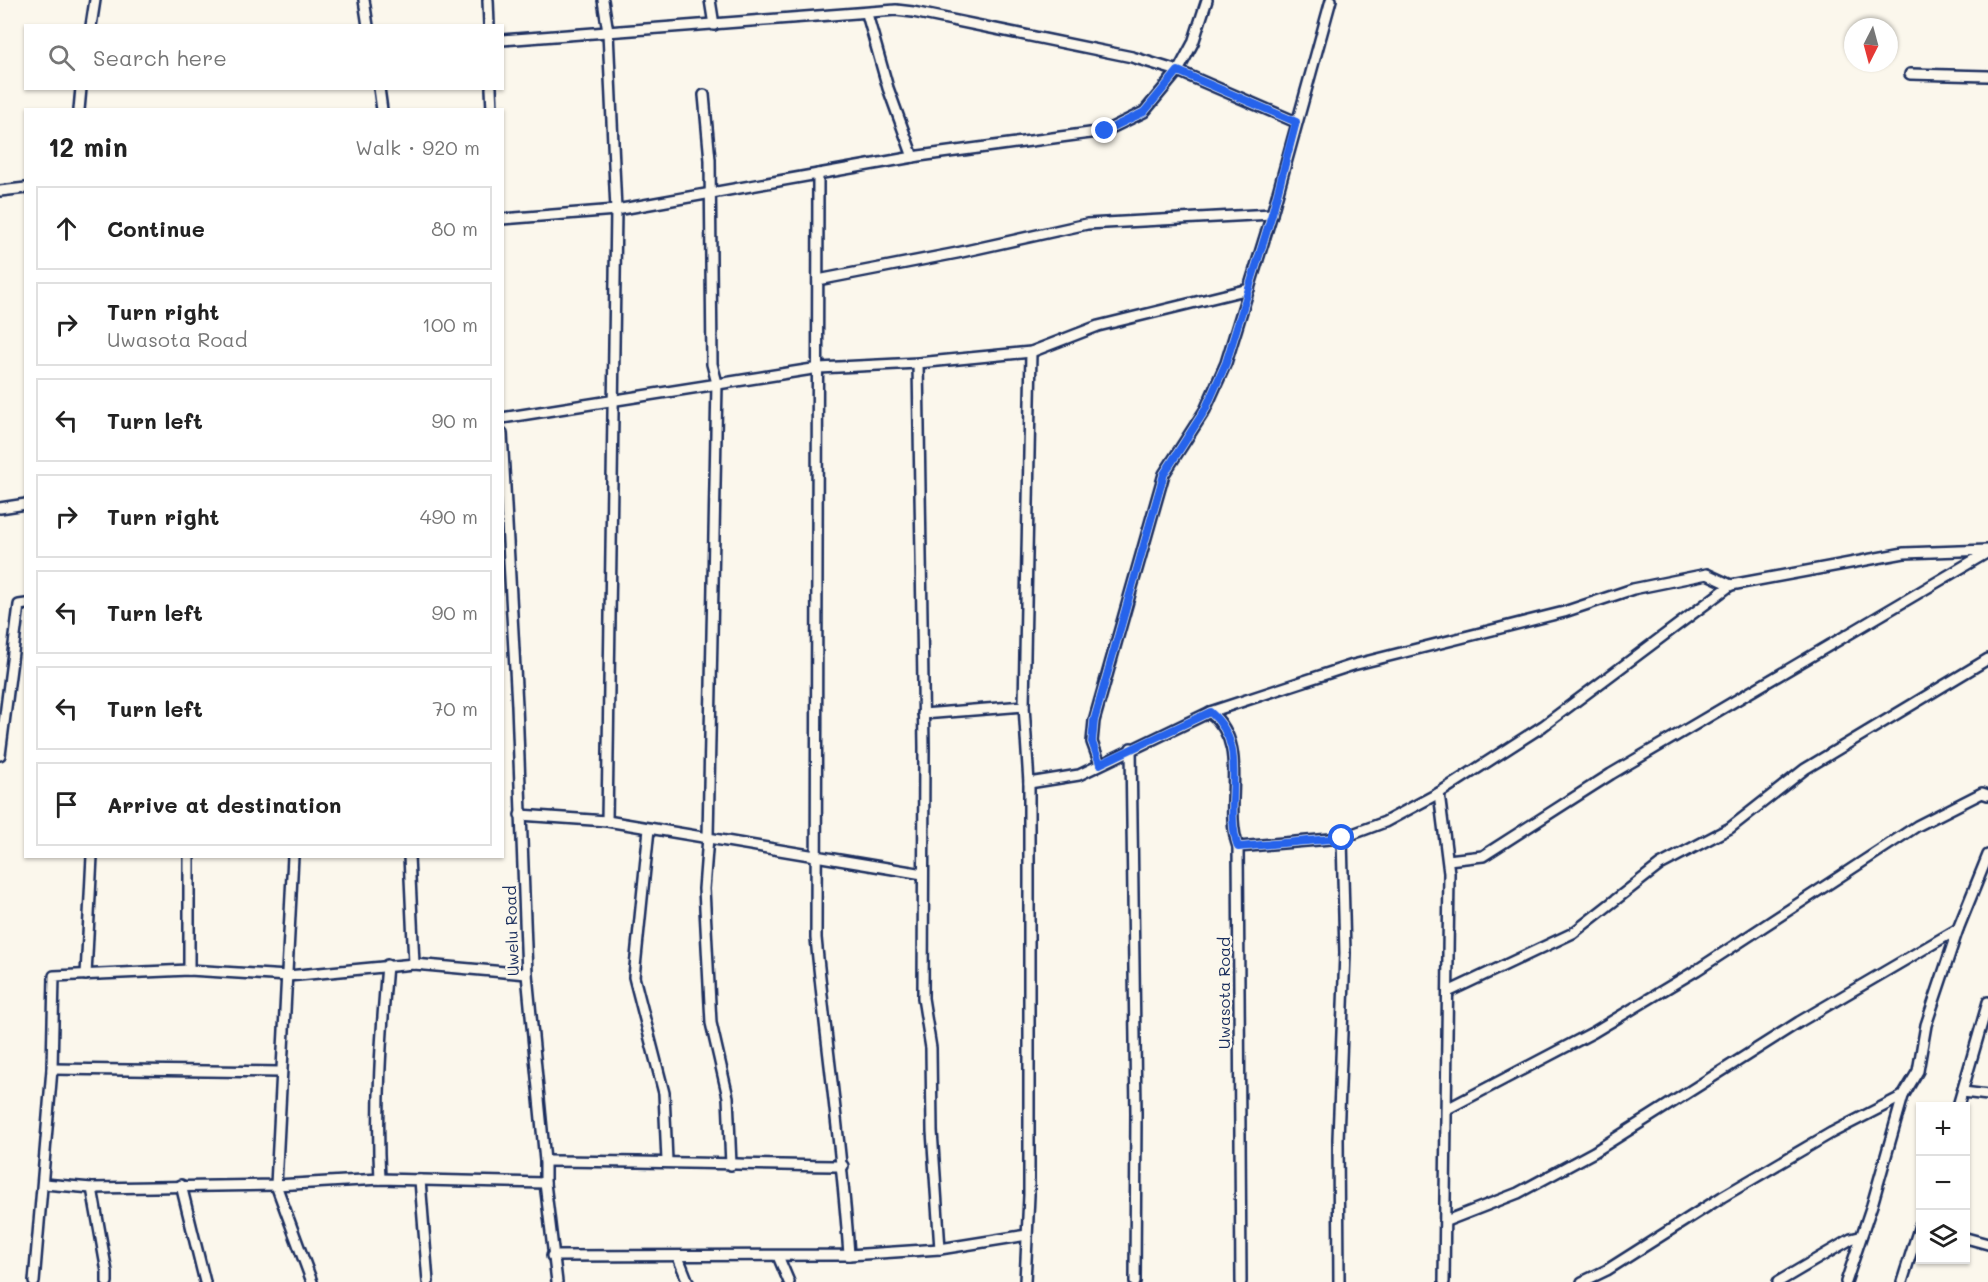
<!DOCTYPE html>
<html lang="en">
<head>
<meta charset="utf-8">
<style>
	:root { --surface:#fff; --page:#f6f6f6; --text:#222; --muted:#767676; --line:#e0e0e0 }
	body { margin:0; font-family:Mali,sans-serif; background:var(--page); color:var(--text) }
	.controls { position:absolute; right:18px; bottom:18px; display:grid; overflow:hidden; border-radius:0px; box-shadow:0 2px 4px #0004 }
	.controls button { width:54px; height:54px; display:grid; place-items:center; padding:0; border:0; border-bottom:2px solid var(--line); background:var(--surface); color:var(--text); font:30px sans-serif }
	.compass { position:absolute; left:1844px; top:18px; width:54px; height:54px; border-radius:50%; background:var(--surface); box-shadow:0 2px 4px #0004; rotate:186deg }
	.stop { position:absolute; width:18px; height:18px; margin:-14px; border:4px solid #2563eb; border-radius:50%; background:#fff }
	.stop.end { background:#2563eb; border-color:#fff; box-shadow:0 2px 6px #0008 }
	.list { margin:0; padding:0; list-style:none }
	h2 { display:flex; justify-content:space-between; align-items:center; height:78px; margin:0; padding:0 24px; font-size:26px }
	h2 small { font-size:20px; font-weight:400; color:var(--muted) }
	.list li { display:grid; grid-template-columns:39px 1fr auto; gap:18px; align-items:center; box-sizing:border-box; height:84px; margin:0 12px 12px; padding:0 12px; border:2px solid var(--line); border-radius:0px }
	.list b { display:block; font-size:22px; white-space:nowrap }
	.list p { margin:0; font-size:20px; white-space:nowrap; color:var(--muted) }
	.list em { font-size:20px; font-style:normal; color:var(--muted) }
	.icon { flex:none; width:33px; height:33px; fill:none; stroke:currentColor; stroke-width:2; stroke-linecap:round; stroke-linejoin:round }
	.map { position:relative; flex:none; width:1988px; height:1282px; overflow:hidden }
	.search { position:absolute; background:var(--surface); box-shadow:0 2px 4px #0004; left:24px; top:24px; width:480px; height:66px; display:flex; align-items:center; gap:15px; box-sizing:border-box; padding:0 21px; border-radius:0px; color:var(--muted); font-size:22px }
	.panel { position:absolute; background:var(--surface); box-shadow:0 2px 4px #0004; left:24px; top:108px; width:480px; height:750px; border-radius:0px }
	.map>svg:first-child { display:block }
</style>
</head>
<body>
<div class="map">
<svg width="1988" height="1282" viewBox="0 0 1988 1282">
	<rect width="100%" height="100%" fill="#fbf7ec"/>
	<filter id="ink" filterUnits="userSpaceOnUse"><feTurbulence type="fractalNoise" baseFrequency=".0167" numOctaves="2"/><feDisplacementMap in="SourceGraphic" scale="12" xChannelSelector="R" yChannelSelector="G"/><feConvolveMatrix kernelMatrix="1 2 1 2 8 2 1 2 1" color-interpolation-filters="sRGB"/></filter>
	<g filter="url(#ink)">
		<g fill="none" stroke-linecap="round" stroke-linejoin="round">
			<defs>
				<g id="minor">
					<polyline points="364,0 368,26"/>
					<polyline points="488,0 489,26"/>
					<polyline points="603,0 608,32 616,210 607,821"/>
					<polyline points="710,0 714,25"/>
					<polyline points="867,14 888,88 913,157"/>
					<polyline points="91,26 95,0"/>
					<polyline points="502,40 896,10 913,12 1132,57 1178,71 1296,122"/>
					<polyline points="1910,74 1988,76"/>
					<polyline points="379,88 382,110"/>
					<polyline points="491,88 492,110"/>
					<polyline points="704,95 710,160 712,364 717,383 708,837 704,889 711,1023 728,1097 731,1165"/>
					<polyline points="79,110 81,88"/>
					<path d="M818 174 816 938C826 1044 842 1149 849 1255"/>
					<polyline points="0,191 26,188"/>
					<polyline points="502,219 616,210 919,156 1105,131 1144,112 1178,71 1193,43 1207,0"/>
					<polyline points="818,280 957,253 1087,224 1272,214"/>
					<polyline points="918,363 924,747 923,998 931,1048 932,1131 940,1249"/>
					<polyline points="502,418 819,368 918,363 1031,352 1098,326 1249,289"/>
					<polyline points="502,433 517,705 527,974 545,1161 545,1183 557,1282"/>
					<polyline points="0,508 26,504"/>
					<path d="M1210 712C1252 747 1222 802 1238 847L1241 1282"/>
					<polyline points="923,714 1024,706"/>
					<polyline points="1131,748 1136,1113 1135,1282"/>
					<polyline points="0,755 19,605 26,604"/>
					<polyline points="1100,764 1092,742 1094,721 1164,474 1205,410 1226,363 1272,214 1331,0"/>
					<polyline points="1029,783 1079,775 1210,712 1353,665 1564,612 1633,589 1707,574 1731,585 1904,553 1988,550"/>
					<polyline points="1439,793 1449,873 1444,1282"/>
					<polyline points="520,815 607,821 923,874"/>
					<polyline points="649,829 634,977 664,1093 667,1161"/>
					<polyline points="1238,847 1342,838 1385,822 1439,793 1543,726 1731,585"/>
					<polyline points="189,856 189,970"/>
					<polyline points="293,856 276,1185 312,1282"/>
					<polyline points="409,856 414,964"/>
					<polyline points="1448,860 1483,856 1611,774 1988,552"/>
					<polyline points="86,975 92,856"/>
					<polyline points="1448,992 1573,933 1660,865 1730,828 1805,769 1988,659"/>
					<polyline points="52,1069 280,1072"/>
					<polyline points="1963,1092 1988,1095"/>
					<polyline points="1958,1106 1988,1002"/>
					<polyline points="1447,1109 1594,1032 1697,970 1917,826 1982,793 1988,795"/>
					<path d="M545 1161C645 1161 743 1165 843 1166"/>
					<path d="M380 1179C376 1107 381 1037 387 965"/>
					<polyline points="420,1180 428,1282"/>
					<polyline points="44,1184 92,1188 276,1185 380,1179 545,1183"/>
					<polyline points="181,1185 205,1282"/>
					<polyline points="92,1188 107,1272 107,1282"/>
					<polyline points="1446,1221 1518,1193 1594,1152 1799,1022 1958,929"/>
					<polyline points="1966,1238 1988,1244"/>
					<polyline points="552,1256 849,1255 940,1249 1027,1235"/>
					<polyline points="778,1256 789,1282"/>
					<polyline points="678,1257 688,1282"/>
					<polyline points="34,1282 52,1069 54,976 189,970 288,976 414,964 527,974"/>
					<polyline points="1025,1282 1029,1195 1029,783 1024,706 1031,352"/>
					<polyline points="1339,1282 1338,1139 1345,953 1342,838"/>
					<polyline points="1582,1282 1607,1270 1722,1197 1831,1133 1903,1096"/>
					<polyline points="1778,1282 1851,1239 1859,1237"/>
					<polyline points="1846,1282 1872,1205 1903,1096 1918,1071 1926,1025 1958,929 1988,855"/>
					<polyline points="1902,1282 1920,1225"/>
				</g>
			</defs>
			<!-- minor casing -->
			<use href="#minor" stroke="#1b2f5e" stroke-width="14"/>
			<!-- minor -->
			<use href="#minor" stroke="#fbf7ec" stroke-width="9"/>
		</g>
	</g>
	<g fill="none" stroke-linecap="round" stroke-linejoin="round" filter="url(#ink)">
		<!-- route -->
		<path stroke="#2563eb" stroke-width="8" d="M1105 131 1144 112 1178 71 1296 122 1272 214 1226 363 1205 410 1164 474 1094 721 1092 742 1100 764 1210 712C1252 747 1222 802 1238 847L1342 838"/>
	</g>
	<g text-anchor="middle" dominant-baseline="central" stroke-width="4.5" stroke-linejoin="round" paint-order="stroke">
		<!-- street labels -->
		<g font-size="16" fill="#1b2f5e" stroke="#fbf7ec">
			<text transform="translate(511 931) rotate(-92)">Uwelu Road</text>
			<text transform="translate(1223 993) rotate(-90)">Uwasota Road</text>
		</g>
	</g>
</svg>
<div class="controls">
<button>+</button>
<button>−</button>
<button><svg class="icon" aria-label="layers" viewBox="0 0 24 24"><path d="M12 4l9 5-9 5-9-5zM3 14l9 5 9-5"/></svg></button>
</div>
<svg class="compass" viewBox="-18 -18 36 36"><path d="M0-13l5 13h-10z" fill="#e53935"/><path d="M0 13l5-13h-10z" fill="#767676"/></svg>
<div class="stop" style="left:1342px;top:838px"></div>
<div class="stop end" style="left:1105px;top:131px"></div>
<div class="search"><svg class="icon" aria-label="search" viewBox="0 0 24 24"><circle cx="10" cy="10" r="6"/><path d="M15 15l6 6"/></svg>Search here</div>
<section class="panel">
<h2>12 min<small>Walk · 920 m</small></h2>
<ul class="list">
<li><svg class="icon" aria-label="ahead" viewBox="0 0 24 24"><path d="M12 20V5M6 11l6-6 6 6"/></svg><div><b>Continue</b></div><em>80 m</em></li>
<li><svg class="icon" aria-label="right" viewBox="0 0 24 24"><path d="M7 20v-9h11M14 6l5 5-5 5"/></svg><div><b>Turn right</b><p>Uwasota Road</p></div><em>100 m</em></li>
<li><svg class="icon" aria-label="left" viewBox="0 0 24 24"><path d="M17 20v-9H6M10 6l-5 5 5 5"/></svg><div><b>Turn left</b></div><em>90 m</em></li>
<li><svg class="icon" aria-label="right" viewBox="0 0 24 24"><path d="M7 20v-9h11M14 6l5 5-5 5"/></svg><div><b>Turn right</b></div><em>490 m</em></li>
<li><svg class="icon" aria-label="left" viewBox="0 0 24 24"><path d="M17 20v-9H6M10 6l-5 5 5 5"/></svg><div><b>Turn left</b></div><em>90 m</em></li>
<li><svg class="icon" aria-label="left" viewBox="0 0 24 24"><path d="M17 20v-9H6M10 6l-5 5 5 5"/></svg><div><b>Turn left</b></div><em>70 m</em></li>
<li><svg class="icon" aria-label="arrive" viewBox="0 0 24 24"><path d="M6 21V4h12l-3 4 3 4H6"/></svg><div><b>Arrive at destination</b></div></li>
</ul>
</section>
</div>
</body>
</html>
